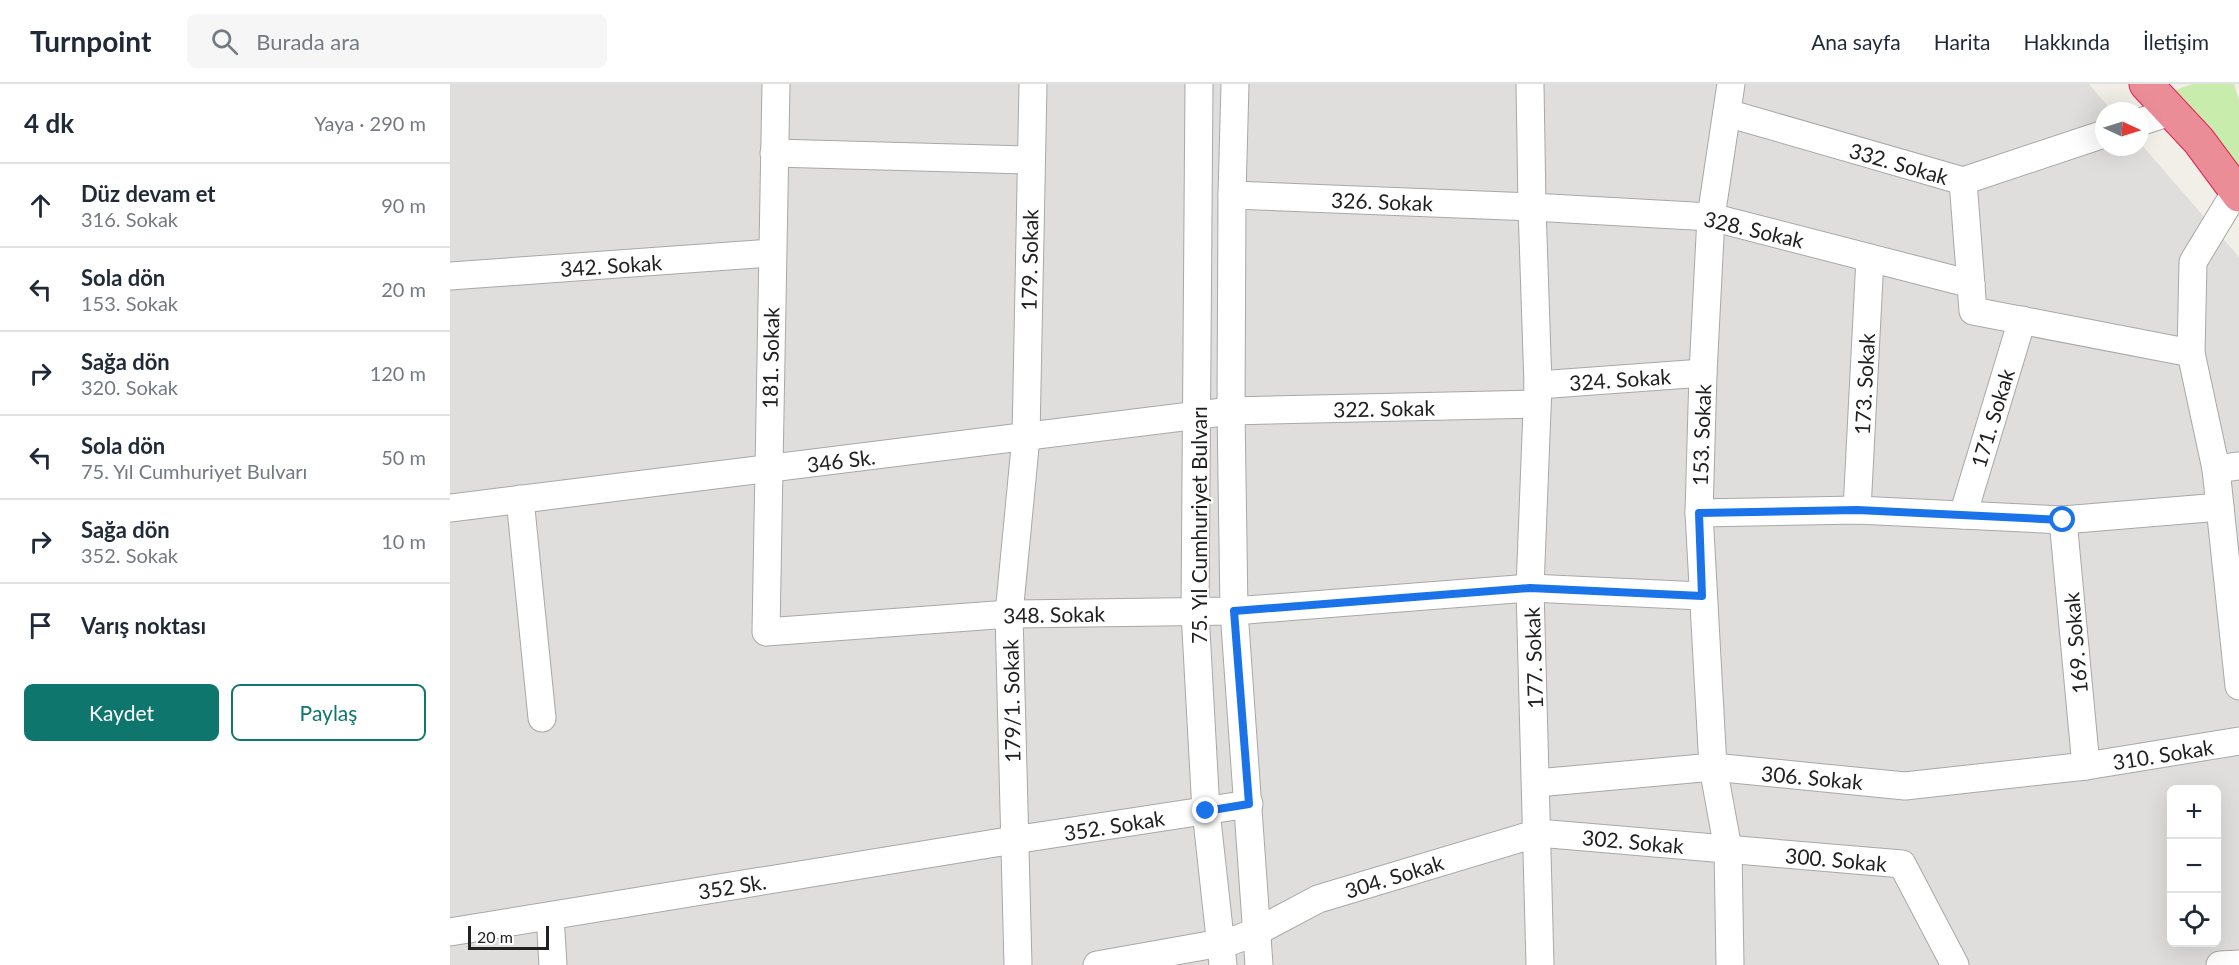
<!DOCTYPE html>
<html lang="tr">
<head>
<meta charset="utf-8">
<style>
	:root { --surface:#fff; --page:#f6f6f7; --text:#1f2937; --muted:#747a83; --line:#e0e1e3; --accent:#0f766e }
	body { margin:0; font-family:Lato,sans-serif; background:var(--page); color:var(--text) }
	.controls { position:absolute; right:18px; bottom:18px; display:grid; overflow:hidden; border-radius:9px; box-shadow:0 6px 24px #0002 }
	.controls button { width:54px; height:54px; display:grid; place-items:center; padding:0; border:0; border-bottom:2px solid var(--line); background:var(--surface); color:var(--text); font:30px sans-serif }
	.compass { position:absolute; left:1645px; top:18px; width:54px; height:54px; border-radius:50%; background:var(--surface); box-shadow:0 6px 24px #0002; rotate:94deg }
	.scale { position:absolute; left:18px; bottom:15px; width:81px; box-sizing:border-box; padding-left:6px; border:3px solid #212121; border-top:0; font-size:16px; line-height:21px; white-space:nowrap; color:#212121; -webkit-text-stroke:4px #fff; paint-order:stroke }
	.stop { position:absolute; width:18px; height:18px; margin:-14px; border:4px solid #1a73e8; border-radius:50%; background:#fff }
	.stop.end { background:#1a73e8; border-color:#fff; box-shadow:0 2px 6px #0008 }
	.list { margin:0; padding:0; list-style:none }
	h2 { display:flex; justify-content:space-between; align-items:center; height:78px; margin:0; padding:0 24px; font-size:26px }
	h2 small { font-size:20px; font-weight:400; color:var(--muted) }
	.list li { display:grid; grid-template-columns:39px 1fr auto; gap:18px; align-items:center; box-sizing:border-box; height:84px; padding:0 24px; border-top:2px solid var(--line) }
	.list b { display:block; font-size:22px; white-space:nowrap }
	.list p { margin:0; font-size:20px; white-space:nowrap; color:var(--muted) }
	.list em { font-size:20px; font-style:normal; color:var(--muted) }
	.actions { display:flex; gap:12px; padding:18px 24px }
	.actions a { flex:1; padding:14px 0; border:2px solid var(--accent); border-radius:9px; text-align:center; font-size:21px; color:var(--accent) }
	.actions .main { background:var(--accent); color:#fff }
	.icon { flex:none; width:33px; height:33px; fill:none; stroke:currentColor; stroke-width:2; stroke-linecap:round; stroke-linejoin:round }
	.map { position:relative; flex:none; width:1789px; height:881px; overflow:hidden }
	header { display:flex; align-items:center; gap:36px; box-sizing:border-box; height:84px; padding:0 30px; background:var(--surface); border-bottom:2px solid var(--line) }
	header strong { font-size:28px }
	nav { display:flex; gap:33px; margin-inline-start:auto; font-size:21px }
	.search { width:420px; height:54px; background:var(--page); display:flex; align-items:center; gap:15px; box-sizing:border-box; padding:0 21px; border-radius:9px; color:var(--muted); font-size:22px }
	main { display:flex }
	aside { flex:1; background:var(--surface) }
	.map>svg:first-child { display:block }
</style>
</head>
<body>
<header>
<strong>Turnpoint</strong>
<div class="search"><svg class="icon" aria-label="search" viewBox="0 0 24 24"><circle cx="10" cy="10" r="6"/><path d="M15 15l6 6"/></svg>Burada ara</div>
<nav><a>Ana sayfa</a><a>Harita</a><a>Hakkında</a><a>İletişim</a></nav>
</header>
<main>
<aside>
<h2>4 dk<small>Yaya · 290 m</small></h2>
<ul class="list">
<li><svg class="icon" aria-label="ahead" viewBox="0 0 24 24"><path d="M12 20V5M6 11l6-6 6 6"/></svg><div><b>Düz devam et</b><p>316. Sokak</p></div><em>90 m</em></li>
<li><svg class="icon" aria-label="left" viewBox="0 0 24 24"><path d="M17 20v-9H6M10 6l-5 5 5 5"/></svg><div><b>Sola dön</b><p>153. Sokak</p></div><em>20 m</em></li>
<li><svg class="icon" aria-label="right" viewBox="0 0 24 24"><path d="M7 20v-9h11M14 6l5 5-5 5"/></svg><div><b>Sağa dön</b><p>320. Sokak</p></div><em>120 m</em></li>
<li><svg class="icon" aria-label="left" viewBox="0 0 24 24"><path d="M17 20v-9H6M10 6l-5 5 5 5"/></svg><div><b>Sola dön</b><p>75. Yıl Cumhuriyet Bulvarı</p></div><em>50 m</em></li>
<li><svg class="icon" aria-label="right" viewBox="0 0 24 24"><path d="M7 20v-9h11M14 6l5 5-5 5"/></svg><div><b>Sağa dön</b><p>352. Sokak</p></div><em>10 m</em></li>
<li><svg class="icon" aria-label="arrive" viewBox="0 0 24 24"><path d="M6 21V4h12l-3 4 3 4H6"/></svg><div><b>Varış noktası</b></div></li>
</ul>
<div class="actions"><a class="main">Kaydet</a><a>Paylaş</a></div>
</aside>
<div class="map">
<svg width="1789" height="881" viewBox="0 0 1789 881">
	<rect width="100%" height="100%" fill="#f1efe7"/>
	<!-- residential -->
	<path fill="#dfdedd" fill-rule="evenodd" d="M0 0H1639L1662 27H1654V63H1690V59L1789 173V881H0ZM1722 706H1766V858H1722Z"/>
	<!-- grass -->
	<polygon fill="#c7ecac" points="1743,0 1784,0 1789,16 1789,85 1725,6"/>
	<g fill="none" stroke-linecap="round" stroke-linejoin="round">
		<defs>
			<g id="minor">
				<polyline points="326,0 316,548 559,530 784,527 1080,504 1252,512"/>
				<polyline points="749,0 745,528 756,727 773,881"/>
				<polyline points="785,0 782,111 781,327 784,527 809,881"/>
				<polyline points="1080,0 1082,123 1088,301 1080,504 1090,881"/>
				<polyline points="1277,29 1513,97 1654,50"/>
				<polyline points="1690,38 1723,27"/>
				<polyline points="324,69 581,76"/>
				<polyline points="1513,97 1523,227 1741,269"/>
				<polyline points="782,111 1082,123 1261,133 1521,200"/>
				<polyline points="0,192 322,169"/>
				<polyline points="1088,301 1253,289"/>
				<polyline points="1789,382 1766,385 1789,602"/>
				<polyline points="1766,385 1741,269 1743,178 1786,107"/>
				<polyline points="70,415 92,634"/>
				<polyline points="0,424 781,327 1087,320"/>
				<polyline points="1407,426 1420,174"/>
				<polyline points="1249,429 1407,426 1613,436 1770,423"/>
				<polyline points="1513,431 1572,236"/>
				<polyline points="1613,436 1636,682"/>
				<polyline points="1087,699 1263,683 1455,702 1636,682 1789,657"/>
				<polyline points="100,832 103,881"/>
				<polyline points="0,848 564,756 799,720"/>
				<polyline points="568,881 559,530 576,353 583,0"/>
				<polyline points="647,881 782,857 806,848 868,815 1088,749 1452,780 1505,881"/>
				<polyline points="1280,881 1278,765 1263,683 1249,429 1253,289 1261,133 1281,0"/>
				<polyline points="1770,881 1789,880"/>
			</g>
			<polyline id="highway" points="1696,0 1749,57 1789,111"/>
		</defs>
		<!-- minor casing -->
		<use href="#minor" stroke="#a8a8a8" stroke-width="29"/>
		<!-- highway casing -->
		<use href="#highway" stroke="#e22155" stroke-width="35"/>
		<!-- minor -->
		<use href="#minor" stroke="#fff" stroke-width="27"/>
		<!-- highway -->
		<use href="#highway" stroke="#ea8d97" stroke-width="33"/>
	</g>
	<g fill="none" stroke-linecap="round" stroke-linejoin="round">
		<!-- route -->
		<polyline stroke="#1a73e8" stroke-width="8" points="756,727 799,720 784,527 1080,504 1252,512 1249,429 1407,426 1613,436"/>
	</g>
	<g text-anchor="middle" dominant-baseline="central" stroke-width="4.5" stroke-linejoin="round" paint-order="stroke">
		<!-- street labels -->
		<g font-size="21" fill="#212121" stroke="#fff">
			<text transform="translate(1449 79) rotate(16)">332. Sokak</text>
			<text transform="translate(932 117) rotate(2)">326. Sokak</text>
			<text transform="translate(1304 145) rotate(13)">328. Sokak</text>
			<text transform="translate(579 176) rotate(-89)">179. Sokak</text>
			<text transform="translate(161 181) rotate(-4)">342. Sokak</text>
			<text transform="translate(320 274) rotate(-89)">181. Sokak</text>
			<text transform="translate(1170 295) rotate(-4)">324. Sokak</text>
			<text transform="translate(1414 300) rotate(-87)">173. Sokak</text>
			<text transform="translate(934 324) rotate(-1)">322. Sokak</text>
			<text transform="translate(1542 334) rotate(-73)">171. Sokak</text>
			<text transform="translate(1251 351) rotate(-88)">153. Sokak</text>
			<text transform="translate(391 376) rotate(-7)">346 Sk.</text>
			<text transform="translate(748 441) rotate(-90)">75. Yıl Cumhuriyet Bulvarı</text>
			<text transform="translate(604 530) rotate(-1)">348. Sokak</text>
			<text transform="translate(1625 559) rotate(-95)">169. Sokak</text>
			<text transform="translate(1083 574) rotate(-92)">177. Sokak</text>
			<text transform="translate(561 617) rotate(-91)">179/1. Sokak</text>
			<text transform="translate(1713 670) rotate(-9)">310. Sokak</text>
			<text transform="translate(1362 693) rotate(5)">306. Sokak</text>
			<text transform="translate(664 741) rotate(-9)">352. Sokak</text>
			<text transform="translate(1183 757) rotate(5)">302. Sokak</text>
			<text transform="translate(1386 775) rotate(5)">300. Sokak</text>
			<text transform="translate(944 792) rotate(-17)">304. Sokak</text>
			<text transform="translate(282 802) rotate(-9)">352 Sk.</text>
		</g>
	</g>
</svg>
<div class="controls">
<button>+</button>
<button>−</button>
<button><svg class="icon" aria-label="locate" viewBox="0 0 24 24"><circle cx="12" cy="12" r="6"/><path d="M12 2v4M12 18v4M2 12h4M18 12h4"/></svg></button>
</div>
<svg class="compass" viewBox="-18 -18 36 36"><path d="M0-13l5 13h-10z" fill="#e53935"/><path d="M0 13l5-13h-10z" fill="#747a83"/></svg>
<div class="scale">20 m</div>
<div class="stop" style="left:1613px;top:436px"></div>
<div class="stop end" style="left:756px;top:727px"></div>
</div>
</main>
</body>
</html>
